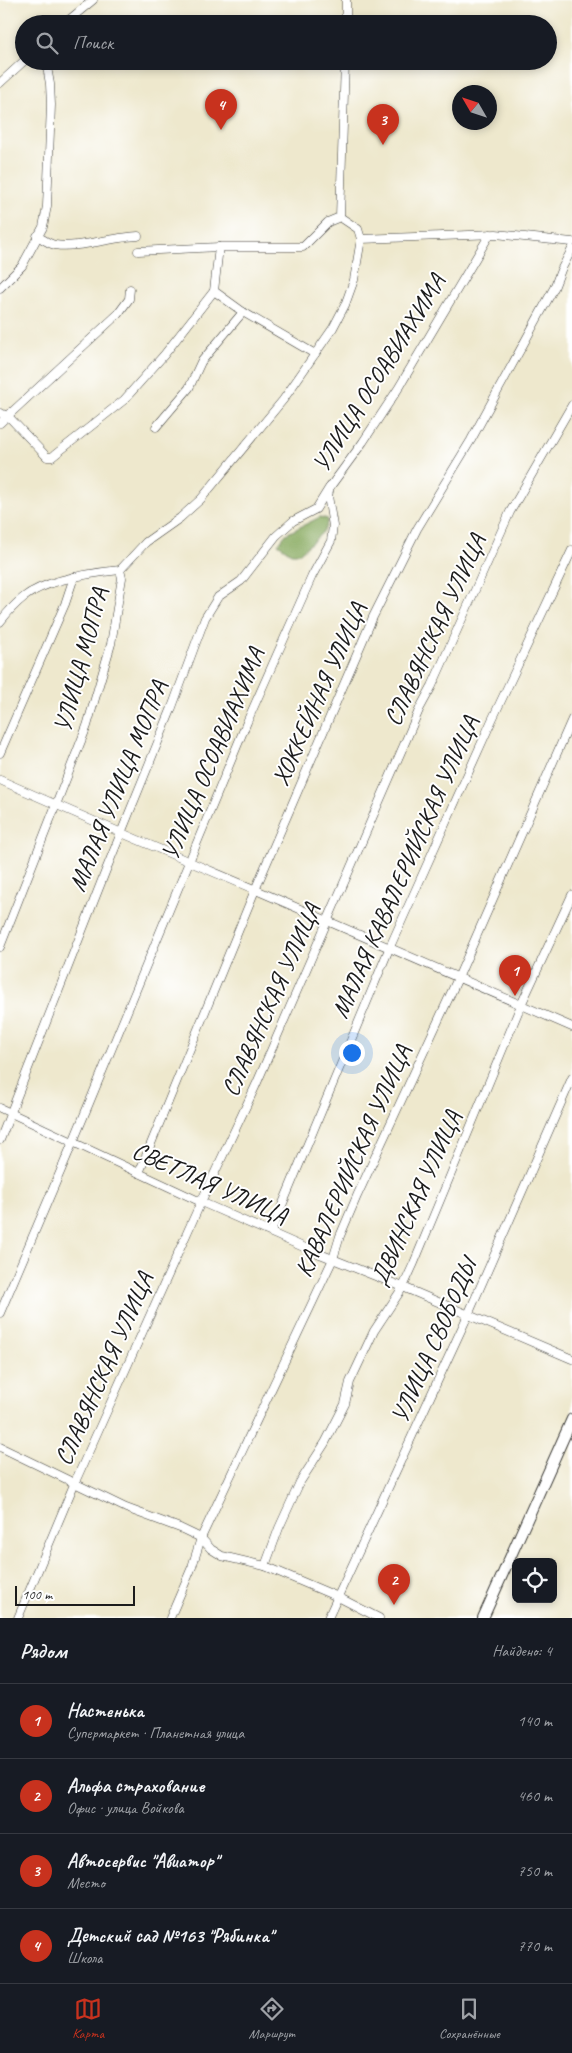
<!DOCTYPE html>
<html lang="ru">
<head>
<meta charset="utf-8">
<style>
	:root { --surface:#171b24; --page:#20242c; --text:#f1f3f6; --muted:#9ea1a6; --line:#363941; --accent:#c8321e }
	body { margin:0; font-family:Caveat,sans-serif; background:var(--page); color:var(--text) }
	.controls { position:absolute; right:15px; bottom:15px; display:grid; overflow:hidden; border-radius:8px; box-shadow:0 2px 8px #0003 }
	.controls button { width:45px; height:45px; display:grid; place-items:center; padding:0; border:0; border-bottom:1px solid var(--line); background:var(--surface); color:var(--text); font:25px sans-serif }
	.compass { position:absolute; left:452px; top:85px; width:45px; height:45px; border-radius:50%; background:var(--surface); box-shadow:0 2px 8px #0003; rotate:309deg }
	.scale { position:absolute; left:15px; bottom:12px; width:120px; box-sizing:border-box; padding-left:5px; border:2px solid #1c1c1c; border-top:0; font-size:14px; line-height:18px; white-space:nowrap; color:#1c1c1c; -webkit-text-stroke:4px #fff; paint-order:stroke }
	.you { position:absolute; left:351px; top:1052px; width:18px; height:18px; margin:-12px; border:4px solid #fff; border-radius:50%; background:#1a73e8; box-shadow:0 0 0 8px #1a73e833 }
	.badge { display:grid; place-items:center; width:32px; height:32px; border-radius:50%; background:var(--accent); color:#fff; font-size:16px; font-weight:700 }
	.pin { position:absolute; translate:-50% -41px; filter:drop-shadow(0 1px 2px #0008) }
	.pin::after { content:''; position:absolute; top:26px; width:18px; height:15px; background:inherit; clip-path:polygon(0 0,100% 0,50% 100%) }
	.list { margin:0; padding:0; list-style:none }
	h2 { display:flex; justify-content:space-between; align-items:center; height:65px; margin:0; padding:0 20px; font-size:21px }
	h2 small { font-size:16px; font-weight:400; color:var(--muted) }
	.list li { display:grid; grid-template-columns:32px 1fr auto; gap:15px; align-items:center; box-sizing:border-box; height:75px; padding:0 20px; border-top:1px solid var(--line) }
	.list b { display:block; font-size:19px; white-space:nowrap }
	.list p { margin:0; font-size:16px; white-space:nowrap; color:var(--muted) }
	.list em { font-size:16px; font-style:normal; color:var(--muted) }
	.icon { flex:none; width:28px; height:28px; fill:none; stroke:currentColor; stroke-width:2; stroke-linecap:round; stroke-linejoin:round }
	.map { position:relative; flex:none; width:572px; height:1618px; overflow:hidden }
	.search { position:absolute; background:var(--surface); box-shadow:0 2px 8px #0003; left:15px; right:15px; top:15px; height:55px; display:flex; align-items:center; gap:12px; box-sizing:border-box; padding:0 18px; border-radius:28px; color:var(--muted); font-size:19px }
	.sheet { height:365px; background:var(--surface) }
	nav { display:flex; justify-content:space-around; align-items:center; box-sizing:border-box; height:70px; border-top:1px solid var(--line); background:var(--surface); font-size:14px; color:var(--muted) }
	nav a { display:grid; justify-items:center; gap:2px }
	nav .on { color:var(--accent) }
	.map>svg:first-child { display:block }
</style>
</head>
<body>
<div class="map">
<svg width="572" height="1618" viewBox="0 0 572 1618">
	<rect width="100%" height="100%" fill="#fff"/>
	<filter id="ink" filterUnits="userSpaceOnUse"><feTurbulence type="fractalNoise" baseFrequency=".02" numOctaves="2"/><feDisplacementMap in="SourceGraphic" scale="10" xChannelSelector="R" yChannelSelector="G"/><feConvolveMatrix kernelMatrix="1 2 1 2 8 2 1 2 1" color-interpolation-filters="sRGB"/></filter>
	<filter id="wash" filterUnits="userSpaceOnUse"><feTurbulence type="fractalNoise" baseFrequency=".0096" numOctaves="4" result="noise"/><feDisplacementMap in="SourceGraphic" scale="20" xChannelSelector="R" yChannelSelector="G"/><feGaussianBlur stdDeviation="1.12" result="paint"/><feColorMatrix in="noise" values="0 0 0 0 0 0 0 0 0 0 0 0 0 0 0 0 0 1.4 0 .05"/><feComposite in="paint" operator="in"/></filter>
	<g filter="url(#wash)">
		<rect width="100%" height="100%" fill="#eee8cd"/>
		<!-- forest -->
		<polygon fill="#86a95d" stroke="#51623c" points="320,517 328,519 326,527 321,534 300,553 291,553 278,544 286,534"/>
	</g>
	<g filter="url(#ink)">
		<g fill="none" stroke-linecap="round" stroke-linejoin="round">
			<defs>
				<g id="street">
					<polyline points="64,24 93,0"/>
					<polyline points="346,24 346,0"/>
					<polyline points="0,83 24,61"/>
					<polyline points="340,217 345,61"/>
					<path d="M37 236C43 239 49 244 55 245 76 249 113 237 138 236"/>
					<polyline points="219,247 214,291 243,312 315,354"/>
					<polyline points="138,251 219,247 303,247 328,222 340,217 358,229 361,239 496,234 572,242"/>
					<polyline points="0,288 22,266 43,227 47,206 51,105 50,84 46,61"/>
					<polyline points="0,413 8,416 47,457 52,457 124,400 164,355 214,291"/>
					<polyline points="0,423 118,314 129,299 130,289"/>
					<polyline points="156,427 189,388 201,362 243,312"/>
					<path d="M0 622C7 613 15 604 24 597 47 579 91 573 120 570"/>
					<polyline points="0,753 65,604 74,577"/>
					<path d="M0 780C85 818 171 854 256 890 362 936 467 982 572 1027"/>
					<polyline points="0,947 87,726 111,644 122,578 120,570 146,542 180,518 201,499 283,400 333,328 345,305 354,280 361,239"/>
					<polyline points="0,1108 201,1202 310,1250 403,1287 572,1359"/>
					<polyline points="0,1140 106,870 171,710 205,618 218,597 241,581 276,536 293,521 316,509 329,488"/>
					<polyline points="139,1173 255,890 373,617 417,529 471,440 554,288 561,270 572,249"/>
					<polyline points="271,1232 389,949 492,720 572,550"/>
					<polyline points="0,1313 73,1142 247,722 312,576 331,541 333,526 328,496 330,487 363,442 398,389 490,234"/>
					<polyline points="0,1447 126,1508 180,1528 201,1538 211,1549 222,1556 265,1566 338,1597 379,1618"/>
					<polyline points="265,1566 279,1528 300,1482 325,1443 345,1404 350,1382 374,1331 403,1287 414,1263 521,1005 572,895"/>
					<polyline points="18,1618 75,1482 201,1202 256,1085 420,708 432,686 510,512 572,405"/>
					<polyline points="170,1618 192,1567 201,1538 333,1259 340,1236 357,1196 458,978 572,719"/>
					<polyline points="328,1618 468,1315 572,1078"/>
				</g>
				<polyline id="secondary" points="483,1618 572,1419"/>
			</defs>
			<!-- street casing -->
			<use href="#street" stroke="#3c3b37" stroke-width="9"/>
			<!-- secondary casing -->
			<use href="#secondary" stroke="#3c3b37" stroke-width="12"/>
			<!-- street -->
			<use href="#street" stroke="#fff" stroke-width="8"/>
			<!-- secondary -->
			<use href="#secondary" stroke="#fff" stroke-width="10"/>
		</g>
	</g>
	<g text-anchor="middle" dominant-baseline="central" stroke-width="4" stroke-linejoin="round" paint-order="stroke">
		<!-- street labels -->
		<g font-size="25" fill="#1c1c1c" stroke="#fff">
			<text transform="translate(379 373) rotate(-58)">УЛИЦА ОСОАВИАХИМА</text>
			<text transform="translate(435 630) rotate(-65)">СЛАВЯНСКАЯ УЛИЦА</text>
			<text transform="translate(81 660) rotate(-75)">УЛИЦА МОПРА</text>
			<text transform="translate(319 694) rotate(-66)">ХОККЕЙНАЯ УЛИЦА</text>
			<text transform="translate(213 754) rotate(-67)">УЛИЦА ОСОАВИАХИМА</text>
			<text transform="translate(118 786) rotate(-68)">МАЛАЯ УЛИЦА МОПРА</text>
			<text transform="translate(405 867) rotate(-66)">МАЛАЯ КАВАЛЕРИЙСКАЯ УЛИЦА</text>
			<text transform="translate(271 1000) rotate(-66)">СЛАВЯНСКАЯ УЛИЦА</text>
			<text transform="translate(353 1161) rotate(-66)">КАВАЛЕРИЙСКАЯ УЛИЦА</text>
			<text transform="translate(210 1183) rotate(24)">СВЕТЛАЯ УЛИЦА</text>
			<text transform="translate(416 1198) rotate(-66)">ДВИНСКАЯ УЛИЦА</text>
			<text transform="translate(434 1341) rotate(-66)">УЛИЦА СВОБОДЫ</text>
			<text transform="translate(104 1369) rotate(-66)">СЛАВЯНСКАЯ УЛИЦА</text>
		</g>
	</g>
</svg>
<div class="controls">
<button><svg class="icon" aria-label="locate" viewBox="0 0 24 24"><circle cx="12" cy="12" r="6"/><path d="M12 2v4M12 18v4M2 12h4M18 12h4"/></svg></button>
</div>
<svg class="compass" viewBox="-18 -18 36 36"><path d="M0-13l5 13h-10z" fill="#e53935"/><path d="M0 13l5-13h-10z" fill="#9ea1a6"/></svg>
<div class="scale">100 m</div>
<div class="you"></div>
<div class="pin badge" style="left:515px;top:996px">1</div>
<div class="pin badge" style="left:394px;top:1605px">2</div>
<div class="pin badge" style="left:383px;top:145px">3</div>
<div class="pin badge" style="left:221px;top:130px">4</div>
<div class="search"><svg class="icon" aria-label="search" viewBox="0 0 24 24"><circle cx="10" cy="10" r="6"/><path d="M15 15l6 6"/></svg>Поиск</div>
</div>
<section class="sheet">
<h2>Рядом<small>Найдено: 4</small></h2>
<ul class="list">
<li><span class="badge">1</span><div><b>Настенька</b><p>Супермаркет · Планетная улица</p></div><em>140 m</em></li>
<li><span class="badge">2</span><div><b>Альфа страхование</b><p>Офис · улица Войкова</p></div><em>460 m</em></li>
<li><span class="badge">3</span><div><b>Автосервис &quot;Авиатор&quot;</b><p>Место</p></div><em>750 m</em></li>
<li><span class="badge">4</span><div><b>Детский сад №163 &quot;Рябинка&quot;</b><p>Школа</p></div><em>770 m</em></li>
</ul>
</section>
<nav>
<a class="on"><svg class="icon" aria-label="map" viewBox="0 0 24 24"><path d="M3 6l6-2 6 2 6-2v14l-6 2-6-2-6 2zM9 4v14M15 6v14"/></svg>Карта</a>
<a><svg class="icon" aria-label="directions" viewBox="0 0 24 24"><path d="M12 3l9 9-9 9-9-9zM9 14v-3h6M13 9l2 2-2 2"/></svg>Маршрут</a>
<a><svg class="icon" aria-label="saved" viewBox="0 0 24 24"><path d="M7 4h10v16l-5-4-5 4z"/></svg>Сохранённые</a>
</nav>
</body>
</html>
